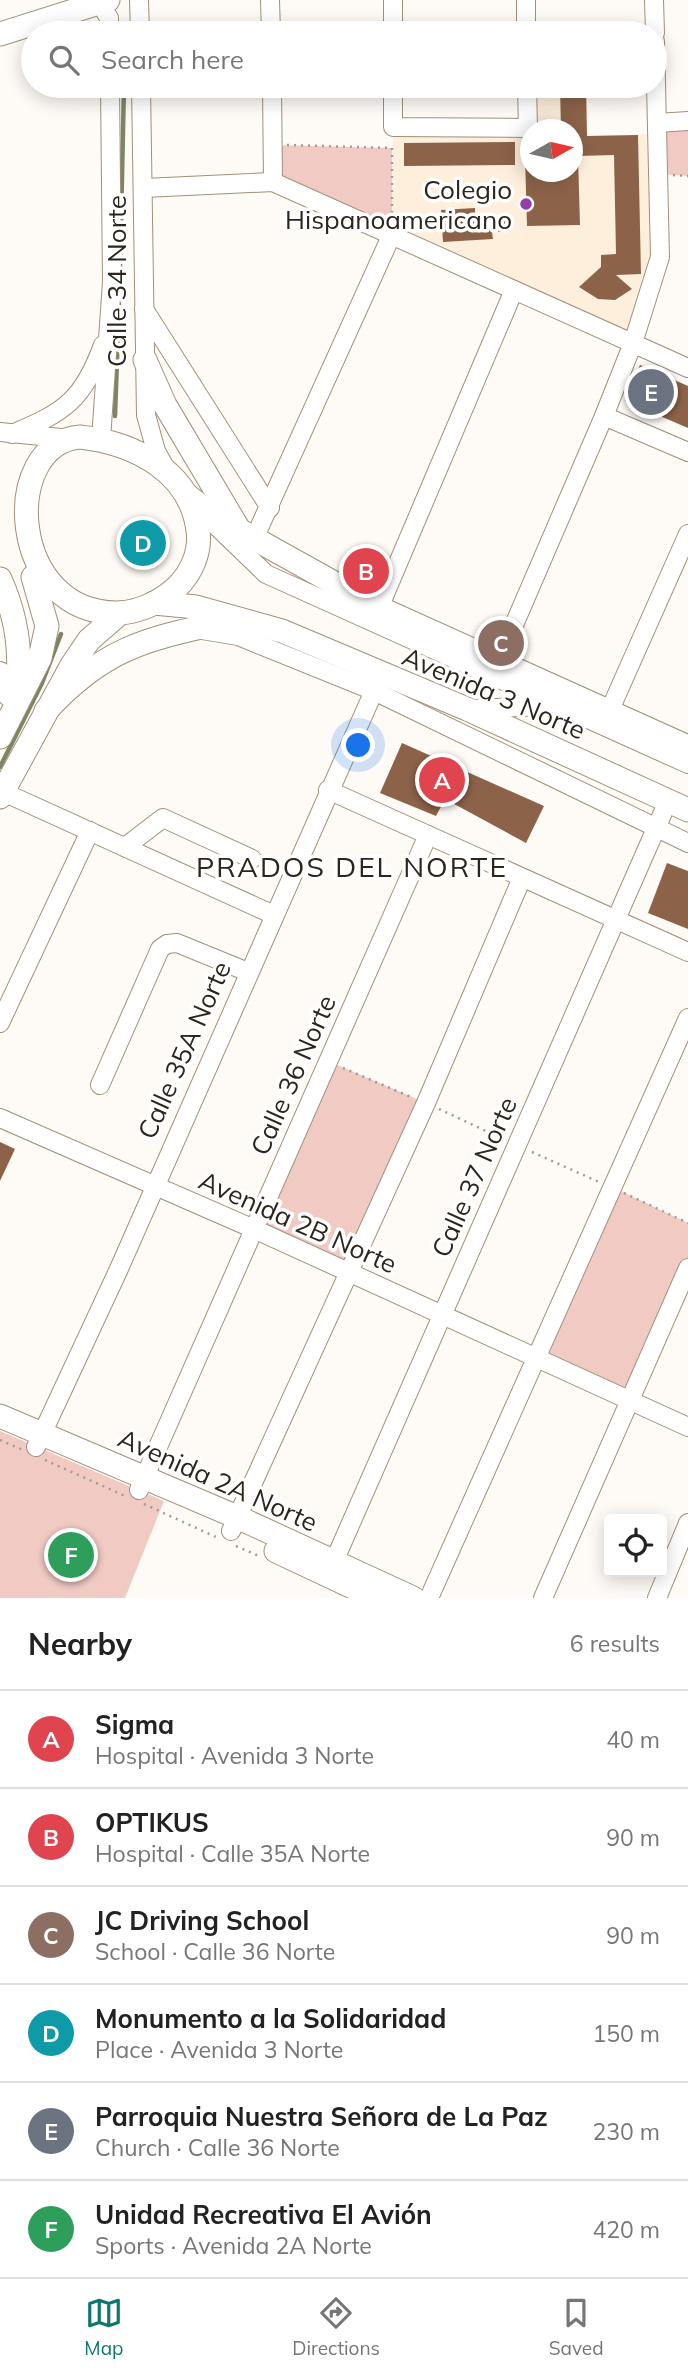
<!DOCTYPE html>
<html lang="en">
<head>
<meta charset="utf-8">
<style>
	:root { --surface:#fff; --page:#f2f2f2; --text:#222; --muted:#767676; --line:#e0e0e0; --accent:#0f766e }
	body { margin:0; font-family:Mulish,sans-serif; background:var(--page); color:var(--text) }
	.controls { position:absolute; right:21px; bottom:21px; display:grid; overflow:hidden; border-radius:7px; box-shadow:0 4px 18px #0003 }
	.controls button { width:63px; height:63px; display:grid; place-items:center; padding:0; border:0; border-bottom:2px solid var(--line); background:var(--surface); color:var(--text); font:35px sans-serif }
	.compass { position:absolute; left:520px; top:119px; width:63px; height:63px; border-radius:50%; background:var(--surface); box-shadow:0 4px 18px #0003; rotate:82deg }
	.you { position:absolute; left:359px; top:746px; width:24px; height:24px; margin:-18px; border:5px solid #fff; border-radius:50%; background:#1a73e8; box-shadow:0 0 0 10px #1a73e833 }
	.badge { display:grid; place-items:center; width:46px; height:46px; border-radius:50%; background:var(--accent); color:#fff; font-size:23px; font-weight:700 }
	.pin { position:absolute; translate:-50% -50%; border:4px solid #fff; box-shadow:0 2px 7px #0006 }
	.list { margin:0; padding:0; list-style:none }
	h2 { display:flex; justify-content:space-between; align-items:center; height:91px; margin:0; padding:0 28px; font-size:30px }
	h2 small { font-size:23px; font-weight:400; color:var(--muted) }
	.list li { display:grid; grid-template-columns:46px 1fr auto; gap:21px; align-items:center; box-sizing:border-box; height:98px; padding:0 28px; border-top:2px solid var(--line) }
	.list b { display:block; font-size:26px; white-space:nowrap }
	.list p { margin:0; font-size:23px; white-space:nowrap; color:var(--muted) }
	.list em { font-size:23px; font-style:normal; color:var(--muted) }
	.icon { flex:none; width:38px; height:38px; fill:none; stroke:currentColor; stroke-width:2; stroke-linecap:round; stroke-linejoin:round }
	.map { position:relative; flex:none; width:688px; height:1598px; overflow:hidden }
	.search { position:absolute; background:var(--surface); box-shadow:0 4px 18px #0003; left:21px; right:21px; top:21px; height:77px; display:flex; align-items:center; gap:18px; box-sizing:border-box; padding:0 24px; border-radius:38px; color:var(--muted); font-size:26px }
	.sheet { height:679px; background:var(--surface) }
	nav { display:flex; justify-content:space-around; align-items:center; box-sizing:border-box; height:98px; border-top:2px solid var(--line); background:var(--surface); font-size:19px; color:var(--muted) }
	nav a { display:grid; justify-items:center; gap:4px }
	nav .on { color:var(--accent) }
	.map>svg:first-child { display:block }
</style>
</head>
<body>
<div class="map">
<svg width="688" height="1598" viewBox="0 0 688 1598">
	<rect width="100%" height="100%" fill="#fefbf6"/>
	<!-- built -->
	<path fill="#fdefdc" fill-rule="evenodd" d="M586 86 588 136 657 134 660 257 633 343 392 234 393 127 528 128 527 87ZM530 130H572V172H530Z"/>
	<!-- green -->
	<g fill="#f0cac3">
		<polygon points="688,121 688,176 659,174 657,134"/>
		<polygon points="273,145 392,148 392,234 273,182"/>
		<polygon points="328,1061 426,1103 347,1273 254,1229"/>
		<polygon points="612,1187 688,1223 688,1268 630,1401 537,1360"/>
		<polygon points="0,1431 164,1501 125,1598 0,1598"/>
	</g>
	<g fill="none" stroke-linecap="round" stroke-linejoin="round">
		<!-- stream -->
		<g stroke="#7d8562" stroke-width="4.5">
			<polyline points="124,33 124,28"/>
			<polyline points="120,270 124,86"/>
			<polyline points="115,416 119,304"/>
			<polyline points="0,767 42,683 61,634"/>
		</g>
	</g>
	<!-- building -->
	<g fill="#8c6349">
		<polygon points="586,86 587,136 638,135 641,274 616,275 632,289 615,300 598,299 579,287 601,267 601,255 616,254 614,155 578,156 580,225 527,226 525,157 530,157 530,172 572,172 572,130 561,130 560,87"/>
		<polygon points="515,142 515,165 404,166 404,143"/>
		<polygon points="475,208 475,219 510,219 510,231 492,232 493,239 443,242 441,210"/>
		<polygon points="640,365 688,386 688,428 625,401"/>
		<polygon points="402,743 544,806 526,843 445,799 436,816 380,793"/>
		<polygon points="667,863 688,871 688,929 648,913"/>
		<polygon points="0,1142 15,1149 0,1181"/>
	</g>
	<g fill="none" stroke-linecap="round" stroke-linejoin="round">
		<defs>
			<g id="minor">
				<polyline points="139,0 140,33"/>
				<polyline points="270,0 271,33"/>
				<polyline points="526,0 526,33"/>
				<polyline points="654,0 655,33"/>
				<polyline points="99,2 109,18 109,33"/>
				<polyline points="393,33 393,0"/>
				<polyline points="141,86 146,415 156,451 166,469"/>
				<polyline points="272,86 273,182"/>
				<polyline points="393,86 393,127 528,128 527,86"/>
				<polyline points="657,123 688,121"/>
				<polyline points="144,188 273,182 688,368"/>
				<polyline points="144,309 270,508"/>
				<polyline points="604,416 688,452"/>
				<polyline points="0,432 61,438"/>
				<path d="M12 434C65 412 83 400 103 345"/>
				<polyline points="101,439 112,282 110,86"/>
				<polyline points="207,517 266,574 688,764"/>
				<polyline points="254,539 392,234"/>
				<polyline points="379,608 514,290"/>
				<polyline points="202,630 238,636 374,691 688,843"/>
				<polyline points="498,662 604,416 633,343 660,257 655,41"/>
				<polyline points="0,671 8,675 8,697"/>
				<polyline points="467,709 547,706"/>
				<polyline points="609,712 688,534"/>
				<polyline points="328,790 688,952"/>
				<polyline points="3,792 274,915"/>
				<polyline points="125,847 163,818 252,859"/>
				<polyline points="0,1023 90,831"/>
				<polyline points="100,1085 160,949 167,944 177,943 248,972"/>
				<polyline points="0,1118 254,1229 688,1427"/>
				<polyline points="36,1447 118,1271 381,675"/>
				<polyline points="139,1490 428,835"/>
				<polyline points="231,1531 426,1103 521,880"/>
				<polyline points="329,1573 668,801"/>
				<polyline points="429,1598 688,1018"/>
				<polyline points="543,1598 688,1268"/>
				<polyline points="657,1598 688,1523"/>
			</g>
			<g id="major">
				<polyline points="0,34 108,0"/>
				<polyline points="145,360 165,405 238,528"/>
				<path d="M80 437C135 443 191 472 198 531 201 552 191 574 176 588 161 602 139 612 119 613 7 615 0 443 80 437Z"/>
				<polyline points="188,496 212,515 379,608 688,747"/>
				<path d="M0 579C17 617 23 654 16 695"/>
				<polyline points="154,603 196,607 282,631 467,709 688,810"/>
				<path d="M46 711C107 644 152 638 237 619"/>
				<polyline points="0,737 40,658 47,626 33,577"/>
				<polyline points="0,797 72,665 89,640 120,613"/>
				<polyline points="0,1416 237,1517 413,1598"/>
				<polyline points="276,1551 376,1598"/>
			</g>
		</defs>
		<!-- minor casing -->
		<use href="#minor" stroke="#a19079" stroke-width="20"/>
		<!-- major casing -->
		<use href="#major" stroke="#a19079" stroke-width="25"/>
		<!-- path -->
		<g stroke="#a19c95" stroke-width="2.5" stroke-dasharray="2 5" stroke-linecap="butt">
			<polyline points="287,145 392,148"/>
			<polyline points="673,175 688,176"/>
			<polyline points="392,220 392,146"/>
			<polyline points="343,1068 411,1097"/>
			<polyline points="439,1109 503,1139"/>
			<polyline points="532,1152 599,1182"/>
			<polyline points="624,1193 688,1223"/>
			<polyline points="0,1440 23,1450"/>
			<polyline points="45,1460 125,1496"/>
			<polyline points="144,1504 218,1538"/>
			<polyline points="236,1546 259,1556"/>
		</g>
		<!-- minor -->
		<use href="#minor" stroke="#fff" stroke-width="18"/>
		<!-- major -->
		<use href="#major" stroke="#fff" stroke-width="23"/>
	</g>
	<!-- markers -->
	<circle fill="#963ba7" stroke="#fff" stroke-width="2.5" cx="526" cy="204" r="7"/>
	<g text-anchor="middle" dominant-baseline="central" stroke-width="7" stroke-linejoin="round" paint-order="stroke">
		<!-- poi labels -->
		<g font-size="26" fill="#2c251c" stroke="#fff" text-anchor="end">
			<text x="512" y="189">Colegio<tspan x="512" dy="30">Hispanoamericano</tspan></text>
		</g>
		<!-- street labels -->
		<g font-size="26" fill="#2c251c" stroke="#fff">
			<text transform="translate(116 281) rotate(-90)">Calle 34 Norte</text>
			<text transform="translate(494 693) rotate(23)">Avenida 3 Norte</text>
			<text transform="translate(184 1050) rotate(-66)">Calle 35A Norte</text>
			<text transform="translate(293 1075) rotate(-66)">Calle 36 Norte</text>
			<text transform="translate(474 1177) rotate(-66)">Calle 37 Norte</text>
			<text transform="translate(298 1222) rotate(24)">Avenida 2B Norte</text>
			<text transform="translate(218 1480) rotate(24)">Avenida 2A Norte</text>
		</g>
		<!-- neighbourhood labels -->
		<g font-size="28" letter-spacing="2" fill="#2c251c" stroke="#fff">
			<text x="352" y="866">PRADOS DEL NORTE</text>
		</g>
	</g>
</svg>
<div class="controls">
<button><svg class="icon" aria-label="locate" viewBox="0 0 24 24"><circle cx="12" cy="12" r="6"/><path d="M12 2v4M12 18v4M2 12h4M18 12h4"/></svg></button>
</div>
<svg class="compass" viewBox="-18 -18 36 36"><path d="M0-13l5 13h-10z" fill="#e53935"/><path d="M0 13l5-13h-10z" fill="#767676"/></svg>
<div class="you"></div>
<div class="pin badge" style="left:442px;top:780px;background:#e0444e">A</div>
<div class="pin badge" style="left:366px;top:571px;background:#e0444e">B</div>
<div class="pin badge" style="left:501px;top:643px;background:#8d6e63">C</div>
<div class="pin badge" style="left:143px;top:543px;background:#0f9aa8">D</div>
<div class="pin badge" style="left:651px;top:392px;background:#6b7280">E</div>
<div class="pin badge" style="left:71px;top:1555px;background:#2e9e5b">F</div>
<div class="search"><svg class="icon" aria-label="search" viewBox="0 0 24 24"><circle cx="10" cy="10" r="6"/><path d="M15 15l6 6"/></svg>Search here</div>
</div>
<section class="sheet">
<h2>Nearby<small>6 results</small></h2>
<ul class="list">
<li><span class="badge" style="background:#e0444e">A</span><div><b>Sigma</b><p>Hospital · Avenida 3 Norte</p></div><em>40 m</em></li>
<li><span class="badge" style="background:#e0444e">B</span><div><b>OPTIKUS</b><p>Hospital · Calle 35A Norte</p></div><em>90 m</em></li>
<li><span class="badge" style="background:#8d6e63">C</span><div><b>JC Driving School</b><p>School · Calle 36 Norte</p></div><em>90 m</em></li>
<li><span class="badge" style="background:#0f9aa8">D</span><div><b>Monumento a la Solidaridad</b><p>Place · Avenida 3 Norte</p></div><em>150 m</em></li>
<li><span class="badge" style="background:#6b7280">E</span><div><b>Parroquia Nuestra Señora de La Paz</b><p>Church · Calle 36 Norte</p></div><em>230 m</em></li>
<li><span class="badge" style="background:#2e9e5b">F</span><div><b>Unidad Recreativa El Avión</b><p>Sports · Avenida 2A Norte</p></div><em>420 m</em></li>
</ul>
</section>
<nav>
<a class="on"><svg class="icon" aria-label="map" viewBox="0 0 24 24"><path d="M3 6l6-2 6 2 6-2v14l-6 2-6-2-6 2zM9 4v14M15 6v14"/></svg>Map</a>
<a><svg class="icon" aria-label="directions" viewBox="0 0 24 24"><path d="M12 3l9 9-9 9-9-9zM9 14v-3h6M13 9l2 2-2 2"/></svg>Directions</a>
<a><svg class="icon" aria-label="saved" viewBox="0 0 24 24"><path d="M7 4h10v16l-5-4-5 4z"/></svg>Saved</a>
</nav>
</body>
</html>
